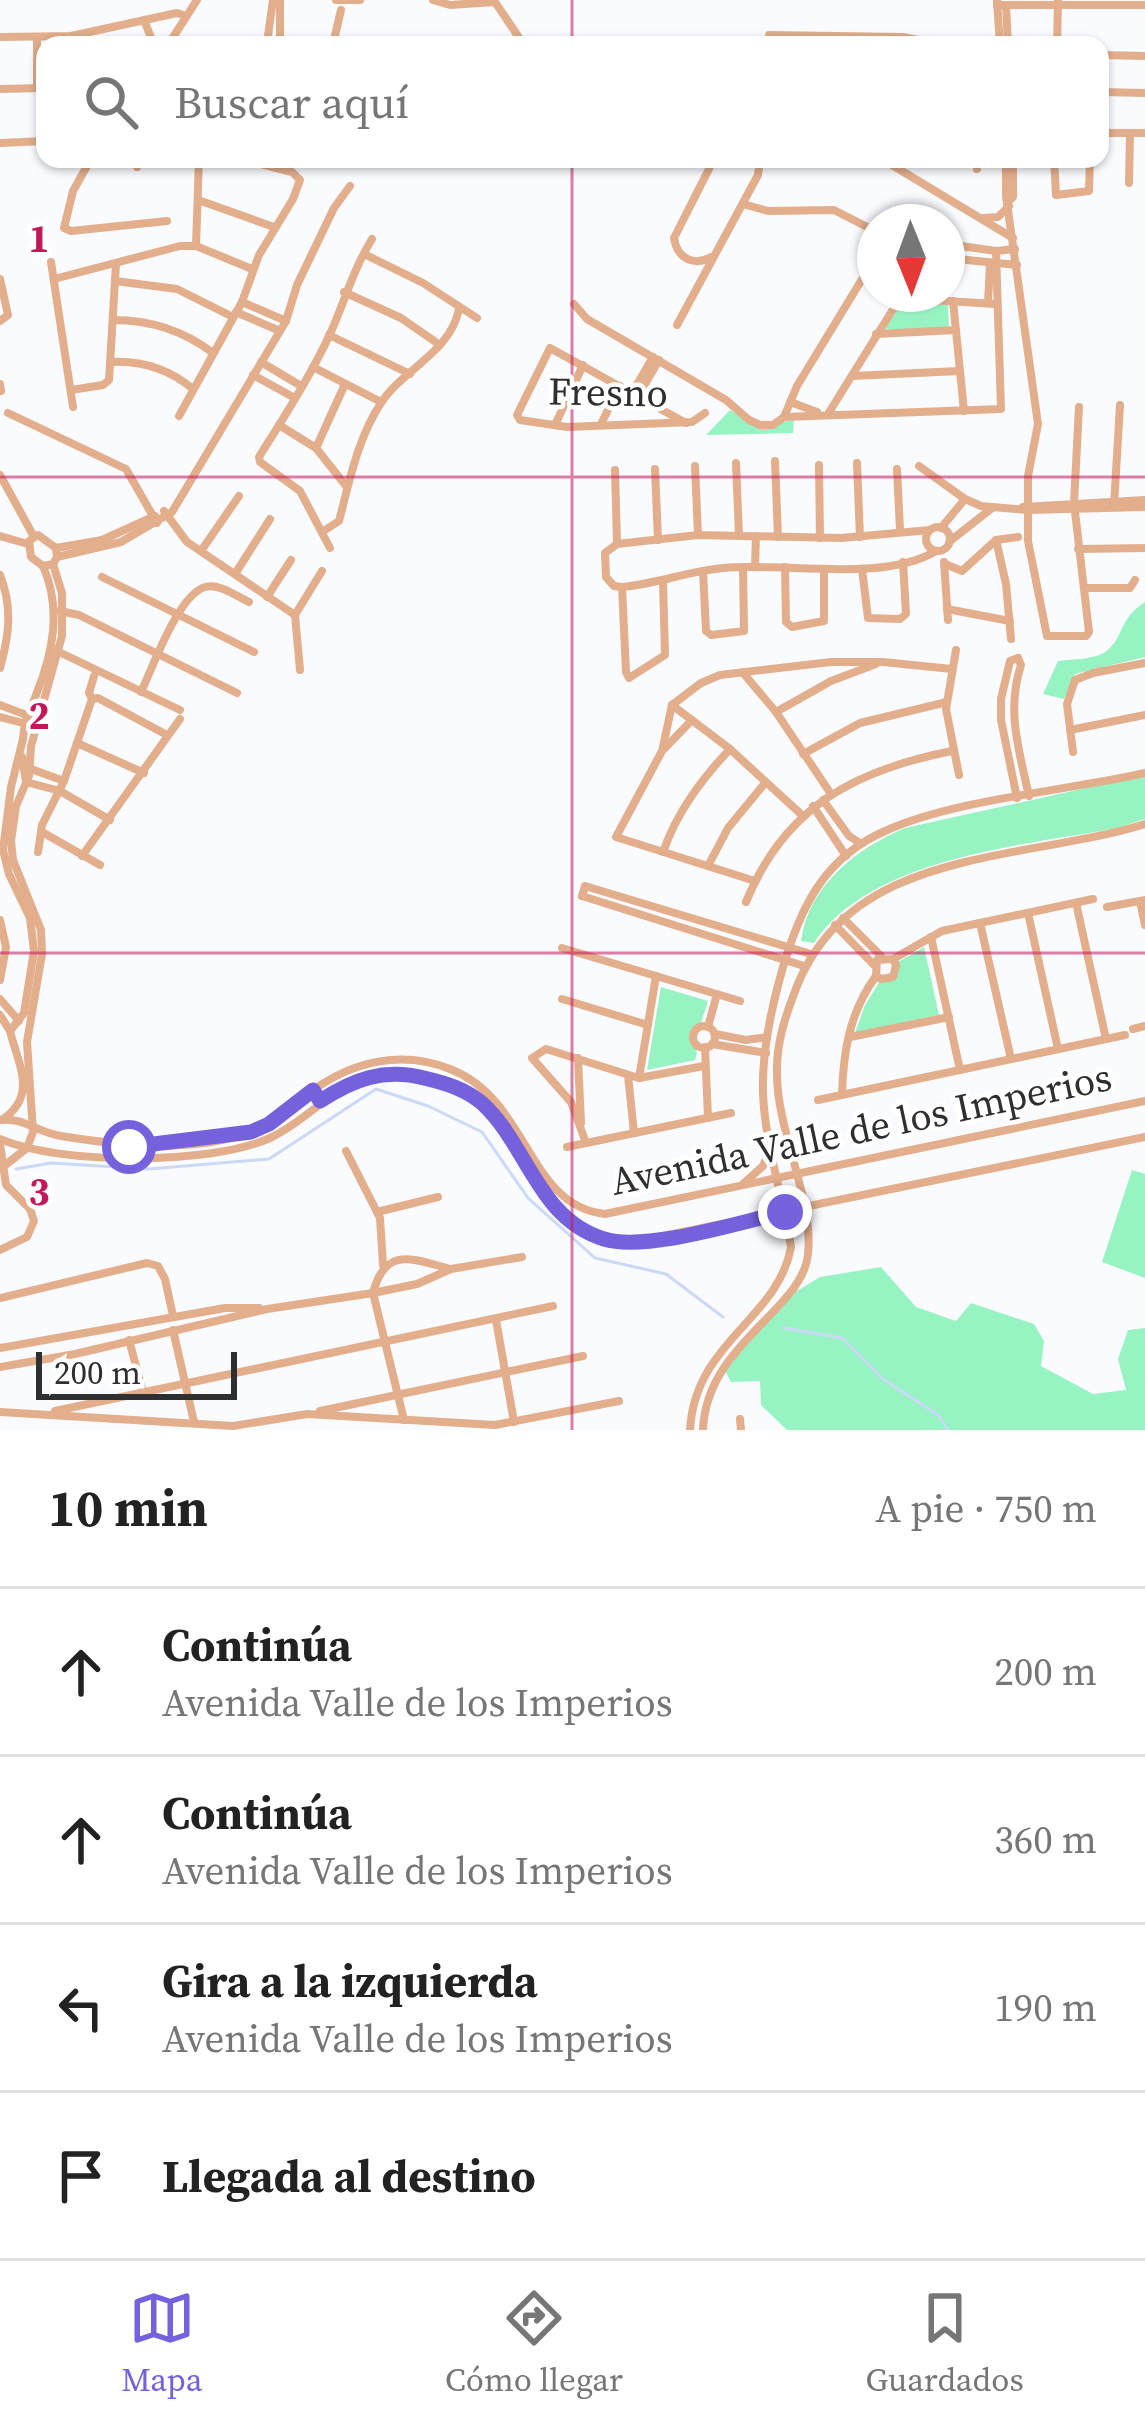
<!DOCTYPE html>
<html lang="es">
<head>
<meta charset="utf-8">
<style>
	:root { --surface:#fff; --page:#f6f6f6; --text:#222; --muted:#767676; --line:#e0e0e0; --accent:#7561dc }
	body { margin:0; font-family:"Source Serif 4",serif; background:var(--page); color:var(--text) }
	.compass { position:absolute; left:857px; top:204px; width:108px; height:108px; border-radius:50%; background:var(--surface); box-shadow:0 3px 9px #0004; rotate:179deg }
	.scale { position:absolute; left:36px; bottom:30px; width:201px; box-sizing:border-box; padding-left:12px; border:6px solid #2d2f31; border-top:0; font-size:33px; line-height:42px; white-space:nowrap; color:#2d2f31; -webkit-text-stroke:9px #fff; paint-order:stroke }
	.stop { position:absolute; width:36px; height:36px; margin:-27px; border:9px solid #7561dc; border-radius:50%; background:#fff }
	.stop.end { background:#7561dc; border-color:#fff; box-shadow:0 3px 12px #0008 }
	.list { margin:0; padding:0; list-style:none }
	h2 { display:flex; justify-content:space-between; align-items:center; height:156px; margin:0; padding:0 48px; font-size:51px }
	h2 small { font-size:39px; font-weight:400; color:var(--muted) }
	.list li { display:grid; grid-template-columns:78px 1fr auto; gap:36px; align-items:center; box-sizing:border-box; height:168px; padding:0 48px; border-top:3px solid var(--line) }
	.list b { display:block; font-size:45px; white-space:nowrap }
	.list p { margin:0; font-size:39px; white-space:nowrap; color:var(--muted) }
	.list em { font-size:39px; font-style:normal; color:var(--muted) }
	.icon { flex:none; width:66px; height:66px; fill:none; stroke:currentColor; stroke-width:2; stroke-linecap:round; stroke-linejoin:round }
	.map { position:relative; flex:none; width:1145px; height:1430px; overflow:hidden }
	.search { position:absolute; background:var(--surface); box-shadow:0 3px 9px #0004; left:36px; right:36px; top:36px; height:132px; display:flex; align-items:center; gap:30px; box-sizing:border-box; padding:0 42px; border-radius:24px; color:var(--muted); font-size:45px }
	.sheet { height:828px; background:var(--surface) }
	nav { display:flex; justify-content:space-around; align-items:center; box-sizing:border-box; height:168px; border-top:3px solid var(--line); background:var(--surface); font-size:33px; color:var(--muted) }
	nav a { display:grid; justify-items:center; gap:6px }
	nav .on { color:var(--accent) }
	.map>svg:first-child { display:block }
</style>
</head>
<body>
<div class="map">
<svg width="1145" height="1430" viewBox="0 0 1145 1430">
	<rect width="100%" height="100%" fill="#f9fbff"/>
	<!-- green -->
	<g fill="#98f3c3">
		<polygon points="904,299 948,304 949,329 885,329"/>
		<path d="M730 410C761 430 760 426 794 420L793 433 706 435Z"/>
		<path d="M1145 602V657L1075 674 1064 699 1043 694 1058 661C1072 659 1096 660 1108 650 1125 634 1118 620 1145 602Z"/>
		<path d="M1145 775V819L1117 828C1022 846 871 857 814 943L801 941C808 886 857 848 905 828Z"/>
		<polygon points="924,947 939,1015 855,1033 865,1005 880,981 894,979 898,962"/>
		<polygon points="661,987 708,1001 701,1023 690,1036 697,1052 695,1060 647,1070"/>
		<polygon points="1132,1170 1145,1174 1145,1278 1102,1262"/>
		<polygon points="881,1267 916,1307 956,1321 971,1303 1034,1324 1044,1341 1041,1366 1093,1394 1126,1390 1118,1359 1128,1330 1145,1328 1145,1430 787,1430 761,1405 760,1381 731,1382 724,1369 782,1300 820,1277"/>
	</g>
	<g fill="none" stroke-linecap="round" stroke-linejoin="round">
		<!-- stream -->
		<g stroke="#cbd9f7" stroke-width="3">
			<polyline points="16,1169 51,1163 149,1169 269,1159 376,1089 428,1106 482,1132 528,1198 595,1258 666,1274 723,1317"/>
			<polyline points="784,1328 842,1338 883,1379 938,1415 948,1430"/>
		</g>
		<!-- street -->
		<g stroke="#e2ae8c" stroke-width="8">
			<polyline points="280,0 280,43"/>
			<polyline points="336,0 360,0"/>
			<polyline points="433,0 450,5 495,2 524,45"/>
			<polyline points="997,1 1000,45"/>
			<polyline points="997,5 1145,5"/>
			<polyline points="1006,5 1008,45"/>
			<polyline points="144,20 154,45"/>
			<polyline points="769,35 903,37 944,45"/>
			<polyline points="0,37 71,36 177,13 186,16"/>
			<polyline points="37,37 37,88"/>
			<polyline points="939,41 970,42 970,45"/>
			<polyline points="267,43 273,0"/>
			<polyline points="333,44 341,10"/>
			<polyline points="168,45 197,0"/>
			<polyline points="203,45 333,44"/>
			<polyline points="1057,45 1058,1"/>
			<polyline points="1100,55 1145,56"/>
			<polyline points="0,89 45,88"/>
			<polyline points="1100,92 1145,93"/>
			<polyline points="1100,133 1145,133"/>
			<polyline points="0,143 45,141"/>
			<polyline points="91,159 73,191 64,228 71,231 167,221"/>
			<polyline points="135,159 137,167"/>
			<polyline points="882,159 1013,238"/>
			<polyline points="976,159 977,169"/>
			<polyline points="1006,159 1006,196 1038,424 1028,476 1028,541 1047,636 1086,636 1089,632 1074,503 1079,407"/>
			<polyline points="1054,159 1056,195 1089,191 1090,159"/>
			<polyline points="1129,183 1130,133"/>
			<polyline points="198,200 274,227"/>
			<polyline points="1010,200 1013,197 1013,159"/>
			<polyline points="743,204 768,211 834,210 875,231"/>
			<polyline points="984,218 998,217 1009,206"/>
			<polyline points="947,244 996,251 1015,249"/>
			<polyline points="196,246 199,159"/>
			<polyline points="364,254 423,283 477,318"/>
			<path d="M711 257C693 267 677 258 674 238L714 159"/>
			<polyline points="947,258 1017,265"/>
			<polyline points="51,262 73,407"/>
			<polyline points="0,279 8,315 0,321"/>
			<polyline points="54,279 180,246 196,246 252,269"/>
			<polyline points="115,281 177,289 233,317"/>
			<polyline points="344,292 401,318 440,345"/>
			<polyline points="953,301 964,411"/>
			<polyline points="242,302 286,321"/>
			<polyline points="988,303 990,263"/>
			<polyline points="574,304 587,319 726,400 749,420 760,425 773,425 784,417 797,386 875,258"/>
			<polyline points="236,312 280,331"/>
			<path d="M113 320C151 320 183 330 213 353"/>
			<polyline points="677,325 758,175 760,159"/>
			<polyline points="876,334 956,330"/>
			<polyline points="329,335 410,374"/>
			<path d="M110 362C142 360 169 369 193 389"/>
			<polyline points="261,362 301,386"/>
			<polyline points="313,367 381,402"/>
			<polyline points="253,375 293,397"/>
			<polyline points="853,376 959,371"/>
			<polyline points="0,384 1,391"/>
			<polyline points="71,390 103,385 109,380 116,264"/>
			<polyline points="632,393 653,357"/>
			<polyline points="638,396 659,360"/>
			<polyline points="790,402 817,412"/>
			<polyline points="8,413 126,469 157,523"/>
			<polyline points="828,414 900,298 995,304"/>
			<polyline points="179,416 242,302 259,255 293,199 300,180 292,172 241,159"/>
			<polyline points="784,417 1001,409 996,251"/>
			<polyline points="686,423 550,348 517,415 520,420 567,427 692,422 705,413"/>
			<polyline points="601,424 620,386"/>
			<polyline points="279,425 316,448 346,486"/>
			<polyline points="555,425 583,365"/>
			<polyline points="316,448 345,384"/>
			<polyline points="775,461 778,537"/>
			<polyline points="736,463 739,536"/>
			<polyline points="857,463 860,537"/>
			<polyline points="819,465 820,538"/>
			<polyline points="695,466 698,535"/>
			<polyline points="919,466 965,499 981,506 1027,510 1145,507"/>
			<polyline points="655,469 658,540"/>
			<polyline points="897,469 900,530"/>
			<polyline points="615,470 617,544"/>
			<polyline points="0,475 33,535"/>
			<polyline points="1114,505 1120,405"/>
			<polyline points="1023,507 1145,500"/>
			<polyline points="164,511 187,542 295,615"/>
			<circle cx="938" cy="539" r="12"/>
			<polyline points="941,528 965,499"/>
			<path d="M322 532 339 521C349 483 358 437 381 403 404 368 450 353 459 309"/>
			<polygon points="38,535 56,548 57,557 53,564 43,566 31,557 29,541"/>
			<polyline points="0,536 28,544"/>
			<polyline points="996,540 1006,584 1011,639"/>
			<polyline points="950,541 992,508"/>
			<path d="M617 544 605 553 606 577 614 586 622 587C656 584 689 571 723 568 784 562 883 583 936 551"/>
			<polyline points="617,544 698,535 841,538 930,530"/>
			<polyline points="56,548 102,540 155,516"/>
			<path d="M330 548 300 491 260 462 259 457C284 417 310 377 330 334 345 301 352 272 372 239"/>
			<polyline points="1078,549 1145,548"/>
			<polyline points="201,551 239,496"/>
			<polyline points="57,557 121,542 172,512 286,321 297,285 334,208 350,186"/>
			<polyline points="944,562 948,620"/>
			<polyline points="945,564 962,571 996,540 1018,537"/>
			<polyline points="755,567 756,536"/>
			<polyline points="785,567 786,622 792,627 824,621 824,569"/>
			<polyline points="862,569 868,618 900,619 906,614 903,562"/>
			<polyline points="703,571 706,631 711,635 744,631 743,567"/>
			<polyline points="235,574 270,519"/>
			<path d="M0 575C13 608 9 636 0 668"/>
			<polyline points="102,577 254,652"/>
			<polyline points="622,587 626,672 629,678 665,655 663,582"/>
			<polyline points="1086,588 1130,588 1135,580"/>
			<polyline points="267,597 291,560"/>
			<polyline points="947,609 1010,621"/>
			<polyline points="60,611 79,615 237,693"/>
			<polyline points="956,650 946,709 959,775"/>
			<polyline points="59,652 180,710"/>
			<path d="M1018 658 1021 665C1006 711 1019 750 1029 796"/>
			<polyline points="300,670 295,615 322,571"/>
			<polyline points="744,674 776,712 831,794"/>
			<path d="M141 692C153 667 178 595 205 587 219 583 236 596 249 602"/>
			<polyline points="92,699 98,698 167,735"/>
			<polyline points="0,705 29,716"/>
			<polyline points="672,705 662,751 616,837 755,881"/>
			<polyline points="672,705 701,683 720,675 831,662 883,662 952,669"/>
			<polyline points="672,705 730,749 803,816"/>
			<polyline points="776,712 831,681 876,664"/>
			<polyline points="0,717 23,723"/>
			<polyline points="1070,730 1145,715"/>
			<polyline points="77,743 144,773"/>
			<polyline points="664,749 692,720"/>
			<polyline points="1073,752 1067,704 1075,680 1093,673 1145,663"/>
			<polyline points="803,754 860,723 947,702"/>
			<polyline points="22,757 26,782 60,791 110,820"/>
			<polyline points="31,769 64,781"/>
			<polyline points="1017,798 1001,720 1001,699 1010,661 1018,658"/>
			<polyline points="823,800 849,836 860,843"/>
			<polyline points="813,806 846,856"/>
			<polyline points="42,832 100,865"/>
			<polyline points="38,852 42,825 64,781 92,699 89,693 94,676"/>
			<path d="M663 852C677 812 701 780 730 749"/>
			<polyline points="82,856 180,719"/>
			<polyline points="708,866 728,828 765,783"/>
			<polyline points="582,896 585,886 811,954"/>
			<polyline points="582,896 804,966"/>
			<polyline points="1140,901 1145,925"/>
			<path d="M746 902C785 806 856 770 952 751"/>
			<polyline points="1076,903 1106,1039"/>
			<polyline points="1107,907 1145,900"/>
			<polyline points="1028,913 1058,1049"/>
			<polyline points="843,918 882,957"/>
			<polyline points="0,920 6,947 0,980"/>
			<polyline points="980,923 1011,1059"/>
			<polyline points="835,925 874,965"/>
			<polyline points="931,937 960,1070"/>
			<polyline points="562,948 740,1001"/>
			<polyline points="893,959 896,965 893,977 881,979 876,976 877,960 893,959 942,931 1093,899"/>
			<polyline points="0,999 19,1021"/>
			<polyline points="562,999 648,1025"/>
			<polyline points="0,1015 10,1031"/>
			<circle cx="704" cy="1037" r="11"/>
			<polyline points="708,1027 717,994"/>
			<polyline points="1133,1029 1145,1026"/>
			<polyline points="715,1034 746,1040 767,1037"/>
			<polyline points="850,1037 949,1017"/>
			<polyline points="712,1044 766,1053"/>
			<polyline points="705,1047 708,1118"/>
			<polyline points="578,1058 581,1123"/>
			<polyline points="628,1075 634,1133"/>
			<polyline points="639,1078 656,976"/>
			<path d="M842 1095C843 1052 850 1011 876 976"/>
			<polyline points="818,1100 1125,1035"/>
			<path d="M3 1119C38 1095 18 1064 10 1031L24 1013 34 951 30 918 9 874 3 850 11 787 23 739C24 720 30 712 36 695 53 653 62 609 43 566"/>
			<path d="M0 1120C24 1117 38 1133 61 1136 122 1146 191 1153 252 1132 275 1124 292 1104 312 1091 353 1061 402 1050 450 1069 529 1099 527 1206 605 1214L1145 1101"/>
			<path d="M0 1139C60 1165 211 1165 270 1138 322 1113 341 1068 407 1075 433 1078 463 1086 483 1104 535 1151 538 1236 629 1243L1145 1137"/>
			<polyline points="586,1143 571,1102 532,1058 546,1049 639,1078 704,1066"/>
			<polyline points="0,1144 6,1185 30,1209 34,1221 27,1237 0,1250"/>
			<polyline points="567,1147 731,1113"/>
			<polyline points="346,1151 380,1218 383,1265"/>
			<polyline points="4,1166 27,1148 33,1132 27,1042 42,954 41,930 13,860 11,841 16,806 29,776 31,746 62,636 62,593 53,564"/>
			<polyline points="743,1184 763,1166 770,1150"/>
			<polyline points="377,1212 438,1197"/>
			<polyline points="0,1298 147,1263 158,1266 165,1279 173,1316"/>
			<polyline points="496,1320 514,1422"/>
			<polyline points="173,1330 194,1422"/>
			<polyline points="129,1340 143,1392"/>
			<polyline points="0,1348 225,1308 259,1308"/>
			<polyline points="0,1367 75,1354 267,1309 373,1293 417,1284 451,1269 522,1257"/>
			<polyline points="55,1411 553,1306"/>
			<polyline points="320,1411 583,1356"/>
			<polyline points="0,1412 233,1426 307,1414 495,1425 619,1401"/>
			<polyline points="740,1419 741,1430"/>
			<path d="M404 1420 373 1293C385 1247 410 1258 447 1268"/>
			<path d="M690 1430C695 1341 778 1320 791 1247 783 1196 765 1145 763 1093 761 1036 787 928 821 882 837 860 860 842 885 831 956 799 1066 791 1145 773"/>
			<path d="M703 1430C706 1344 803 1310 808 1254 814 1200 777 1132 777 1074 776 1046 784 1020 794 994 847 846 1019 863 1145 824"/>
		</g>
	</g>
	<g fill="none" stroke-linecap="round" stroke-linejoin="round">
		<!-- route -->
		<path stroke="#7561dc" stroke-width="15" d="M129 1147 251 1132 269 1124 313 1090 320 1101C354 1079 384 1068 424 1078 445 1083 466 1089 483 1104 528 1146 538 1219 604 1239 646 1252 740 1222 785 1212"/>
	</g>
	<!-- grid -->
	<path fill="none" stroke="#c2185b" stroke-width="3" stroke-opacity="0.55" d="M572 0V45M572 159V1430M0 477H1145M0 953H1145"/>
	<g text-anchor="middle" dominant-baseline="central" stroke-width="9" stroke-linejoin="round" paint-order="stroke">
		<!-- street labels -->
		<g font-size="39" fill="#2d2f31" stroke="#fff">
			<text transform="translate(608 392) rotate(1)">Fresno</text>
			<text transform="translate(861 1129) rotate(-12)">Avenida Valle de los Imperios</text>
		</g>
	</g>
	<g font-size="39" text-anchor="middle" font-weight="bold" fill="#c2185b" stroke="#fff" stroke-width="9" stroke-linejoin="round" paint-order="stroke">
		<text x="39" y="252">1</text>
		<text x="39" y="729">2</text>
		<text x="39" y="1205">3</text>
	</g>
</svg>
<svg class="compass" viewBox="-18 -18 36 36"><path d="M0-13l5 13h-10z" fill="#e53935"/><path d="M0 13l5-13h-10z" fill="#767676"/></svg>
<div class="scale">200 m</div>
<div class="stop" style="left:129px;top:1147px"></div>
<div class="stop end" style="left:785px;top:1212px"></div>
<div class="search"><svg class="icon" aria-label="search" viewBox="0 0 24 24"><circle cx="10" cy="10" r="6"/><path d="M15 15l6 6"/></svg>Buscar aquí</div>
</div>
<section class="sheet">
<h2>10 min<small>A pie · 750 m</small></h2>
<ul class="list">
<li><svg class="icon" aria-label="ahead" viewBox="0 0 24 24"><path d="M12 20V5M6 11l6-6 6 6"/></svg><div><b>Continúa</b><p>Avenida Valle de los Imperios</p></div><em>200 m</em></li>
<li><svg class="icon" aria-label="ahead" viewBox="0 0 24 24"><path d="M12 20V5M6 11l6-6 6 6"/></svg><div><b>Continúa</b><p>Avenida Valle de los Imperios</p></div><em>360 m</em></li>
<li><svg class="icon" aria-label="left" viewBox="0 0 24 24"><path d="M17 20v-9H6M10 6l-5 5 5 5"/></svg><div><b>Gira a la izquierda</b><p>Avenida Valle de los Imperios</p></div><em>190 m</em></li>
<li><svg class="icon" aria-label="arrive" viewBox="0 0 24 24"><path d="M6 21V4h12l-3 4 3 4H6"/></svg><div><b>Llegada al destino</b></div></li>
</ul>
</section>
<nav>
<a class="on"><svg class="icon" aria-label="map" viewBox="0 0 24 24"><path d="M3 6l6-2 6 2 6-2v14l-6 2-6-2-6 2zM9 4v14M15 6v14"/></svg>Mapa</a>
<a><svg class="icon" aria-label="directions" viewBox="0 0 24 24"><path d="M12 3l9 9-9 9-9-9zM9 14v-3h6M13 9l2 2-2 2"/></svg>Cómo llegar</a>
<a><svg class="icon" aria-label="saved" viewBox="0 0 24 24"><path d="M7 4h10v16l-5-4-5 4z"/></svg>Guardados</a>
</nav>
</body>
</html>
